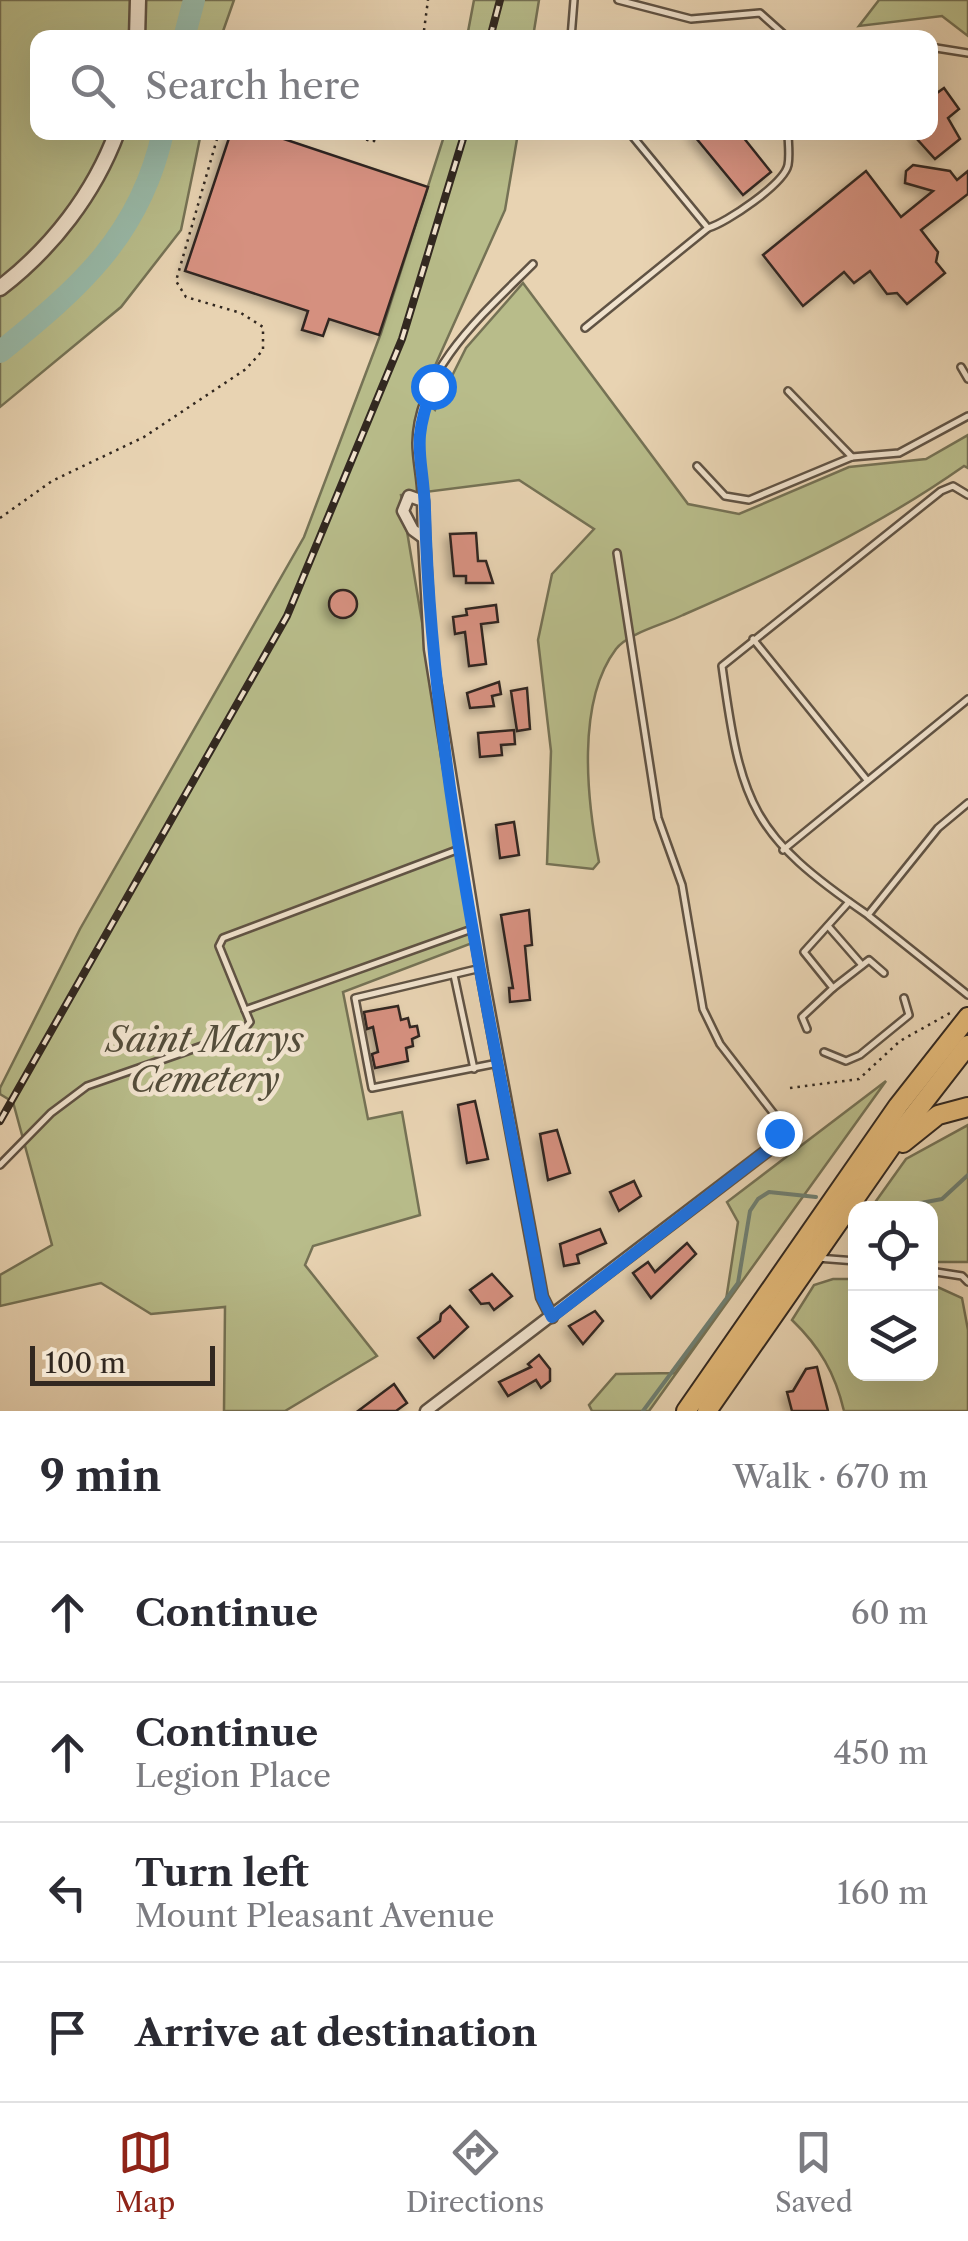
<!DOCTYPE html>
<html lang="en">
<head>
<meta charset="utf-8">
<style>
	:root { --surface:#fff; --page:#f2f2f3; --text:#2b2b33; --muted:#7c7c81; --line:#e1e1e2; --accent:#8f2418 }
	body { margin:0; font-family:"Libre Caslon Text",serif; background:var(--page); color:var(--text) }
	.controls { position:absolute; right:30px; bottom:30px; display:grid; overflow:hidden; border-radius:20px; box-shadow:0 10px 40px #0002 }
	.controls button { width:90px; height:90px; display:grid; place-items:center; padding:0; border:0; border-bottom:2px solid var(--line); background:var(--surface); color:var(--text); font:50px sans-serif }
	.scale { position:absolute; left:30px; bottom:25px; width:185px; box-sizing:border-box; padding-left:10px; border:5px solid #322820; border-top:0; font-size:28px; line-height:35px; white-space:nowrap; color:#322820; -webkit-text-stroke:8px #f0e2cd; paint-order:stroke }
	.stop { position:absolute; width:30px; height:30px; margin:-22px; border:8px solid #1a73e8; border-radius:50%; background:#fff }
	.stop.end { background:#1a73e8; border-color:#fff; box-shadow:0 2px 10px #0008 }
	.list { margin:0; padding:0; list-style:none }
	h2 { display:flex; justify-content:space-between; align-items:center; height:130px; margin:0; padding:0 40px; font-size:42px }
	h2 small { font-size:32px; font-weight:400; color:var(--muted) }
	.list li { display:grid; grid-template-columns:65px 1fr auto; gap:30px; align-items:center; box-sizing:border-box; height:140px; padding:0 40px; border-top:2px solid var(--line) }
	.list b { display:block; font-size:38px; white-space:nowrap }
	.list p { margin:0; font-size:32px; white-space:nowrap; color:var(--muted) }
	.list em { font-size:32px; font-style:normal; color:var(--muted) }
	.icon { flex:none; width:55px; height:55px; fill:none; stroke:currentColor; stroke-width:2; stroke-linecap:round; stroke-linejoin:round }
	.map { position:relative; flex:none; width:968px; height:1411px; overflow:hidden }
	.search { position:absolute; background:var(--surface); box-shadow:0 10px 40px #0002; left:30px; right:30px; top:30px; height:110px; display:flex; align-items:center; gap:25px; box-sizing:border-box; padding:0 35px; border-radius:20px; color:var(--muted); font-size:38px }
	.sheet { height:690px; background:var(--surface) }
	nav { display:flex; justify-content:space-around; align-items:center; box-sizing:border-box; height:140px; border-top:2px solid var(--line); background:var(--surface); font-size:28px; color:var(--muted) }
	nav a { display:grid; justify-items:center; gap:5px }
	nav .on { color:var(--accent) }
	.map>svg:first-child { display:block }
</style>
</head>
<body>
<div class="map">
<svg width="968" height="1411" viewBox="0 0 968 1411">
	<defs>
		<filter id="shadow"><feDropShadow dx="-4.5" dy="4.5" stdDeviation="5" flood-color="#0004"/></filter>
	</defs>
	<rect width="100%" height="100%" fill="#e8d3b2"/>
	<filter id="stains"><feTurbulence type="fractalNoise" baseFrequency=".002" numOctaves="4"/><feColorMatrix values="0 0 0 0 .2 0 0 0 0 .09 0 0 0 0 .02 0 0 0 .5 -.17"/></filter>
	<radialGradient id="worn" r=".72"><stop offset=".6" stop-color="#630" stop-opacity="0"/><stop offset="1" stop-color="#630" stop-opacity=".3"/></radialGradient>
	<!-- green -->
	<g fill="#b8bc8a" stroke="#757255" stroke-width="2.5">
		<polygon points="0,0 234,0 221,37 38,38 38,132 201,133 181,230 121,307 0,407"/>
		<polygon points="474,0 539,0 533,37 467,37"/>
		<polygon points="879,0 968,0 968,36 942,16 859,26"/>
		<path d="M445 133H518L505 210 421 397 435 410 466 348 523 283 688 504 739 514 849 467 926 459 968 435V468L964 466C876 528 782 572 683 615 665 624 628 633 616 649 576 702 587 800 599 862L593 869 547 864 551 751 538 640 552 574 594 529 519 480 401 495 475 942 343 992 368 1119 402 1112 420 1215 313 1246 305 1265 377 1356 285 1411H224L225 1307 151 1314 101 1283 0 1306V1275L52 1245 13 1102 0 1094V1088L80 929 304 537 381 333Z"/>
		<polygon points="886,1081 649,1411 592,1411 589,1405 616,1374 675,1373 726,1300 738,1222 727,1202"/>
		<polygon points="968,1125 968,1262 931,1262 930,1208 871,1208 906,1159"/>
		<path d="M833 1279H855L856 1374H930L931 1284 962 1298 968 1330V1411H844C835 1373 820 1347 792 1320L814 1285Z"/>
	</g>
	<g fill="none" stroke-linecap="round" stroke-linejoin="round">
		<!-- stream -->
		<g stroke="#6f7f72" stroke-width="4">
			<polyline points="894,1208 942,1199 968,1175"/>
			<polyline points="643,1411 738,1283 750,1211 758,1199 769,1192 816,1197"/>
		</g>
		<!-- river -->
		<g stroke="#98b9a8" stroke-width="22">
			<polyline points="184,38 194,0"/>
			<path d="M0 352C79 288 140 236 163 132"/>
		</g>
	</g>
	<!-- building -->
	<g fill="#d5907f" stroke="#322820" stroke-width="2.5" filter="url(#shadow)">
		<polygon points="944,88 959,109 948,118 960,139 935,159 916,138 930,132 930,98"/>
		<polygon points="231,132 263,132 428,187 379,335 329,319 323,336 302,330 308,311 185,271"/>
		<polygon points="691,132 739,132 771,172 743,195"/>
		<polygon points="913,165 950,171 957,180 968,171 968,194 921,230 938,252 936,262 945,273 907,304 897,293 887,294 870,271 854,283 844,272 803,306 763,255 866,171 901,217 933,191 905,183 906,171"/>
		<polygon points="476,533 478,561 486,561 493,583 466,583 466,576 454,576 450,534"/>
		<circle cx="343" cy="604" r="14"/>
		<polygon points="496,605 498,622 481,624 486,664 469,666 465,632 455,634 453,617 467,615 466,609"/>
		<polygon points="499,682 501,694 492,696 494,706 470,708 467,693"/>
		<polygon points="527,688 530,729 517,731 511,691"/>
		<polygon points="514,730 515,744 501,745 502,755 480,757 478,733"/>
		<polygon points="514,822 519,855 500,858 496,825"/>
		<polygon points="529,910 532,945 525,946 530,1000 510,1002 509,988 513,988 501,915"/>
		<polygon points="398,1006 401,1020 408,1018 410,1027 417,1026 419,1036 412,1039 413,1046 406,1048 408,1061 375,1068 372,1054 378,1052 373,1027 367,1029 364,1012"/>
		<polygon points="475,1101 488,1159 467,1163 458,1105"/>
		<polygon points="557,1130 570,1173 548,1180 540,1134"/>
		<polygon points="634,1181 641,1196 619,1211 610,1192"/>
		<polygon points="600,1229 606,1243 577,1255 579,1263 564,1266 560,1244"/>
		<polygon points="687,1243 696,1254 651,1298 633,1273 648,1262 655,1272"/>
		<polygon points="492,1274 512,1296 494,1310 489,1303 481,1304 470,1290"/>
		<polygon points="450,1306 468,1327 434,1358 418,1338 440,1321 441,1314"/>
		<polygon points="595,1311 603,1321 583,1344 569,1326"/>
		<polygon points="539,1355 550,1369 550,1381 541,1388 536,1380 508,1396 499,1382 531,1367 528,1364"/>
		<polygon points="817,1367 828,1411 792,1411 787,1392 793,1391 806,1369"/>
		<polygon points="394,1384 407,1403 396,1411 358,1411"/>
	</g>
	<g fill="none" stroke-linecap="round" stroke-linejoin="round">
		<defs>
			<g id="service">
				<polyline points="618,0 691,19 760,13 788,38"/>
				<polyline points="571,38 574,0"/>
				<polyline points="930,47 968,53"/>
				<polyline points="629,132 708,228"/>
				<path d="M585 328 708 228C726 223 784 184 788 165 790 155 788 142 788 132"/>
				<polyline points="961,367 968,379"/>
				<polyline points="788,391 852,457"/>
				<polyline points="697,466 725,496 749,500 852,457 899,453 968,416"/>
				<path d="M968 495 953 486 941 491 722 666C741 805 751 835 868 915L938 828 968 803"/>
				<path d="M421 497C421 479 416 461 416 443 417 370 486 311 533 264"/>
				<polyline points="617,553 658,818 682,885 703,1009 720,1044 774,1114 779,1132"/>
				<polyline points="753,639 867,780"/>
				<polyline points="783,850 968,699"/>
				<polyline points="869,916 968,995"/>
				<polyline points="828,926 862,965"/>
				<polyline points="481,968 355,998 372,1088 498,1063"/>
				<polyline points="454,975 474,1069"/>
				<polyline points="833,988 869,960 884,973"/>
				<polyline points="245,1010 472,929"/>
				<polyline points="807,1029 802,1017 833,988 804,952 849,902"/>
				<polyline points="824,1052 846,1061 860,1055 909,1015 904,998"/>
				<polyline points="0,1165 51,1113 87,1086 242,1032 250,1022 219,946 223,938 462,848"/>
				<polyline points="817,1258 856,1261"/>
				<polyline points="930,1271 962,1276 968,1282"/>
			</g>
			<g id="minor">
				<polygon points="409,496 423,501 424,538 413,530 403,511"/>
				<polyline points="424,538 430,649 482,973 542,1297 552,1317"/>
				<polyline points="426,1411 776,1144 779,1133"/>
			</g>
			<g id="tertiary">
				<polyline points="137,38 138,0"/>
				<path d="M0 288C52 248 94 194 117 132"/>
			</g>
			<g id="primary">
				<polyline points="903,1143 938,1115 968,1107"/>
				<polyline points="686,1411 898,1106 968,1017"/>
				<polyline points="707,1411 906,1125 968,1045"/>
			</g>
		</defs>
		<!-- service casing -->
		<use href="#service" stroke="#605344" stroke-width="10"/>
		<!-- minor casing -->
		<use href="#minor" stroke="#605344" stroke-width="15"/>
		<!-- tertiary casing -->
		<use href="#tertiary" stroke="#605344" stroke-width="19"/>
		<!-- primary casing -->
		<use href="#primary" stroke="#322820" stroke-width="22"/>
		<!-- path -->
		<g stroke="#322820" stroke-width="2.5" stroke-dasharray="2.5 5" stroke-linecap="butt">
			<polyline points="423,38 428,0"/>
			<polyline points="345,132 373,142 382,132"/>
			<polyline points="0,518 52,481 144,437 246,369 263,350 263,327 241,313 186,297 176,281 219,132"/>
			<polyline points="790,1088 859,1079 900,1041 950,1013"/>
		</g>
		<!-- service -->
		<use href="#service" stroke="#f0e2cd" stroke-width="5"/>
		<!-- minor -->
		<use href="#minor" stroke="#f0e2cd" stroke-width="10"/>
		<!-- tertiary -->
		<use href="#tertiary" stroke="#f0e2cd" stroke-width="14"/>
		<!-- primary -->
		<use href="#primary" stroke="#e4ba79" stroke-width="18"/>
		<defs>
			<g id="rail">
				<polyline points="490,38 500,0"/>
				<polyline points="0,1121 287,616 402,339 465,132"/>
			</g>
		</defs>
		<!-- rail casing -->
		<use href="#rail" stroke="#322820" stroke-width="8"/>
		<!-- rail -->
		<use href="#rail" stroke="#f0e2cd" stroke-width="4" stroke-dasharray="11" stroke-linecap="butt"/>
	</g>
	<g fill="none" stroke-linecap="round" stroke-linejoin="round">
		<!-- route -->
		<path stroke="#1a73e8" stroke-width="12" d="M433 386C410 447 423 453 425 510 432 775 495 1037 542 1297L552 1317 776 1144 779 1133"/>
	</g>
	<g text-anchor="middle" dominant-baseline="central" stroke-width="9" stroke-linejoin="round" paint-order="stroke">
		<!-- park labels -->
		<g font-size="35" font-style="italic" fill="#544d3a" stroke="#f0e2cd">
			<text x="205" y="1039">Saint Marys<tspan x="205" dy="40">Cemetery</tspan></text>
		</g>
	</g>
	<rect width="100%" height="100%" filter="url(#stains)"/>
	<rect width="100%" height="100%" fill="url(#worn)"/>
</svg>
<div class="controls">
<button><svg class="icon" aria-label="locate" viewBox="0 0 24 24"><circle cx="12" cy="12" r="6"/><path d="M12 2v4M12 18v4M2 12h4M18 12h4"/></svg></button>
<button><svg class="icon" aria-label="layers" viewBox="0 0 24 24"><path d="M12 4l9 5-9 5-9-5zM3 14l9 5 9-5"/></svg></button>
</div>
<div class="scale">100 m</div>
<div class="stop" style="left:433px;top:386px"></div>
<div class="stop end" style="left:779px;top:1133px"></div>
<div class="search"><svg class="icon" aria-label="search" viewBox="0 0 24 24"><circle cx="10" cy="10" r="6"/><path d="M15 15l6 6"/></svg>Search here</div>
</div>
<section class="sheet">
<h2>9 min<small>Walk · 670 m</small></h2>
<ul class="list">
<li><svg class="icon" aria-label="ahead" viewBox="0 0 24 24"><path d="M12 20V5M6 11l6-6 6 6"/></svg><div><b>Continue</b></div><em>60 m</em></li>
<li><svg class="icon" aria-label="ahead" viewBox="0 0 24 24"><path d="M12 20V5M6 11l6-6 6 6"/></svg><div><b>Continue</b><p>Legion Place</p></div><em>450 m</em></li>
<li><svg class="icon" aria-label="left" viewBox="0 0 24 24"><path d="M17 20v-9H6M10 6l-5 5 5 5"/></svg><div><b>Turn left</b><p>Mount Pleasant Avenue</p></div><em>160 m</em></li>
<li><svg class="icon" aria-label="arrive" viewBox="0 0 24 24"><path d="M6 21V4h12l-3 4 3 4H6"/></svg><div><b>Arrive at destination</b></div></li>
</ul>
</section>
<nav>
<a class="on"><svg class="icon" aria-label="map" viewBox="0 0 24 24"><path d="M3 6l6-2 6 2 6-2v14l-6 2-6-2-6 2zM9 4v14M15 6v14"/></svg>Map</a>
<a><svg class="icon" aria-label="directions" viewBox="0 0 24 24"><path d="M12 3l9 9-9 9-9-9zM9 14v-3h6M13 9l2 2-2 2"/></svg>Directions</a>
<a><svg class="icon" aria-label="saved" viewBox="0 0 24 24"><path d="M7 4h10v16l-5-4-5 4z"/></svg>Saved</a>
</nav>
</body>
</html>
